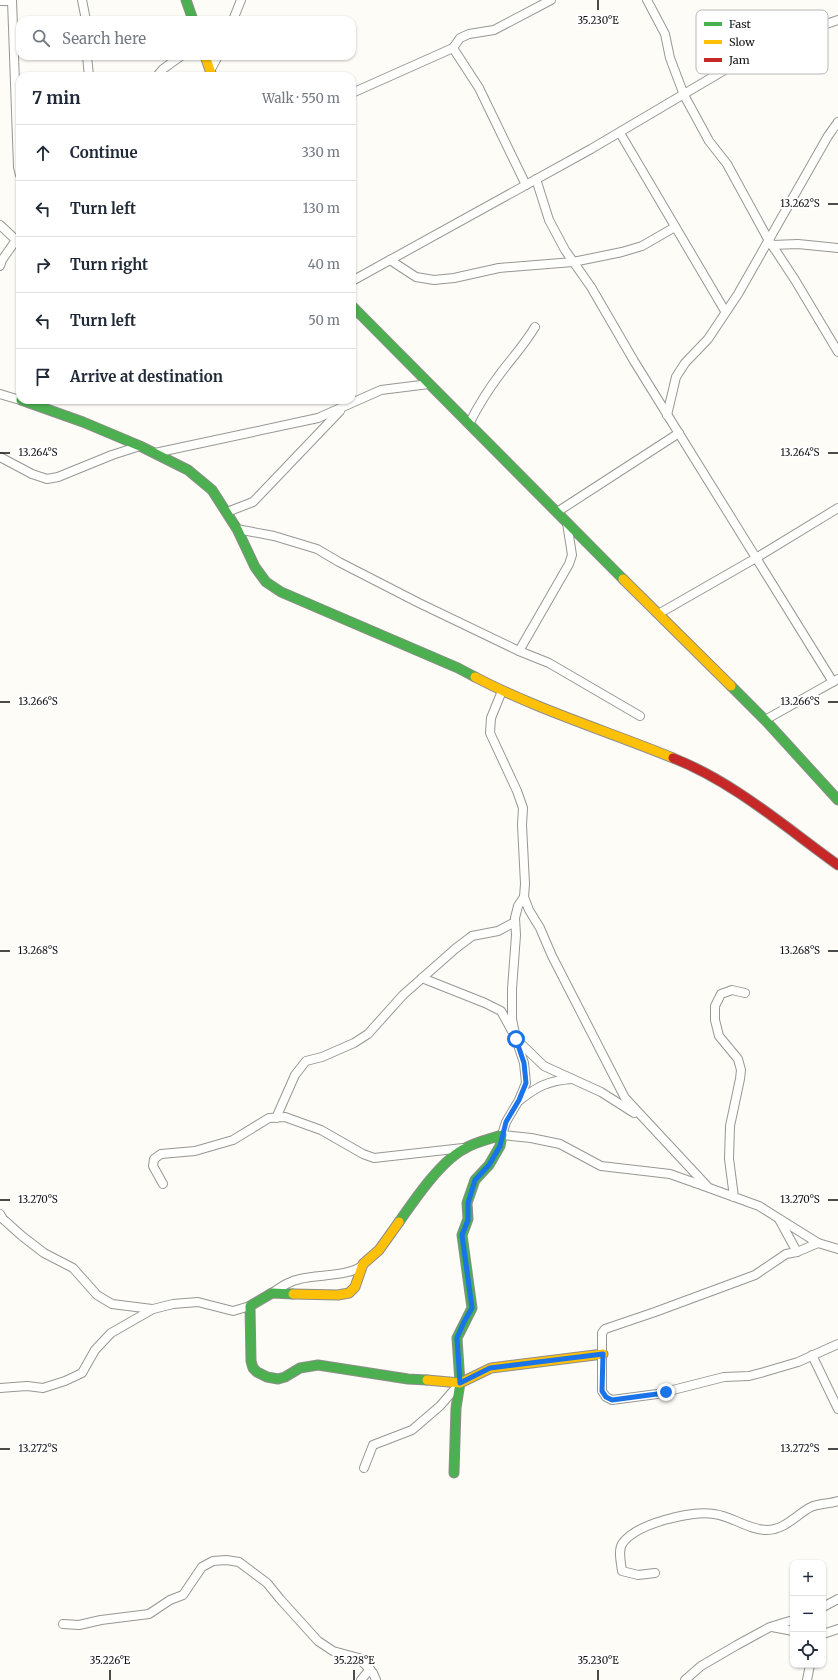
<!DOCTYPE html>
<html lang="en">
<head>
<meta charset="utf-8">
<style>
	:root { --surface:#fff; --page:#f6f6f7; --text:#1f2937; --muted:#747a83; --line:#e0e1e3 }
	body { margin:0; font-family:Merriweather,serif; background:var(--page); color:var(--text) }
	.controls { position:absolute; right:12px; bottom:12px; display:grid; overflow:hidden; border-radius:8px; box-shadow:0 1px 3px #0004 }
	.controls button { width:36px; height:36px; display:grid; place-items:center; padding:0; border:0; border-bottom:1px solid var(--line); background:var(--surface); color:var(--text); font:20px sans-serif }
	.stop { position:absolute; width:12px; height:12px; margin:-9px; border:3px solid #1a73e8; border-radius:50%; background:#fff }
	.stop.end { background:#1a73e8; border-color:#fff; box-shadow:0 1px 4px #0008 }
	.list { margin:0; padding:0; list-style:none }
	h2 { display:flex; justify-content:space-between; align-items:center; height:52px; margin:0; padding:0 16px; font-size:17px }
	h2 small { font-size:13px; font-weight:400; color:var(--muted) }
	.list li { display:grid; grid-template-columns:26px 1fr auto; gap:12px; align-items:center; box-sizing:border-box; height:56px; padding:0 16px; border-top:1px solid var(--line) }
	.list b { display:block; font-size:15px; white-space:nowrap }
	.list em { font-size:13px; font-style:normal; color:var(--muted) }
	.icon { flex:none; width:22px; height:22px; fill:none; stroke:currentColor; stroke-width:2; stroke-linecap:round; stroke-linejoin:round }
	.map { position:relative; flex:none; width:838px; height:1680px; overflow:hidden }
	.search { position:absolute; background:var(--surface); box-shadow:0 1px 3px #0004; left:16px; top:16px; width:340px; height:44px; display:flex; align-items:center; gap:10px; box-sizing:border-box; padding:0 14px; border-radius:12px; color:var(--muted); font-size:15px }
	.panel { position:absolute; background:var(--surface); box-shadow:0 1px 3px #0004; left:16px; top:72px; width:340px; height:332px; border-radius:12px }
	.map>svg:first-child { display:block }
</style>
</head>
<body>
<div class="map">
<svg width="838" height="1680" viewBox="0 0 838 1680">
	<rect width="100%" height="100%" fill="#fdfcf7"/>
	<g fill="none" stroke-linecap="round" stroke-linejoin="round">
		<defs>
			<g id="street">
				<polyline points="12,0 18,167 20,175"/>
				<polyline points="82,0 86,20"/>
				<polyline points="647,0 665,34 670,58 684,95 709,141 727,164 768,239 795,280 838,352"/>
				<polyline points="0,1 12,1"/>
				<polyline points="233,20 241,0"/>
				<polyline points="453,48 479,88 526,185"/>
				<polyline points="87,56 89,76"/>
				<polyline points="210,71 218,56"/>
				<polyline points="157,76 163,69 181,56"/>
				<polyline points="352,93 453,48 460,38 469,34 494,30 551,0"/>
				<polyline points="620,133 725,311"/>
				<polyline points="536,179 549,220 565,250 591,287 634,361 833,682"/>
				<polyline points="0,225 16,240"/>
				<polyline points="772,245 798,244 838,248"/>
				<polyline points="390,260 416,277 434,280 454,278 499,268 573,262 622,252 642,246 675,227"/>
				<polyline points="0,266 2,260 16,240 20,238"/>
				<polyline points="352,281 591,149 750,55 797,34 838,20"/>
				<polyline points="0,394 20,400"/>
				<polyline points="667,415 676,377 685,363 708,339 738,294 828,136 838,122"/>
				<path d="M469 424C478 406 488 390 500 374 512 358 525 344 535 327"/>
				<polyline points="155,453 318,418 381,390 429,384"/>
				<polyline points="0,457 32,474 47,479 58,477 112,455 140,446"/>
				<polyline points="227,512 253,502 340,411"/>
				<polyline points="557,512 679,433"/>
				<polyline points="237,529 274,536 317,549 339,562 419,603 519,651 549,663 640,716"/>
				<polyline points="660,613 756,558 838,508"/>
				<polyline points="519,651 569,564 572,555 567,523"/>
				<polyline points="502,691 491,718 490,733 517,791 523,808 522,825 525,884 524,897 518,906 515,918 516,935 512,989 512,1019 516,1039 524,1063 526,1083 519,1100 506,1122 502,1135 531,1138 560,1144 601,1166 670,1174 701,1185 759,1206 818,1243 838,1249"/>
				<polyline points="765,720 838,679"/>
				<polyline points="524,897 529,910 540,928 552,956 625,1098 707,1186"/>
				<polyline points="422,978 485,1003 501,1011 512,1031"/>
				<polyline points="518,1041 544,1066 601,1092 634,1113"/>
				<path d="M520 1100C538 1086 548 1081 571 1079"/>
				<polyline points="276,1118 295,1075 306,1061 322,1057 354,1043 368,1034 403,995 455,949 472,936 498,931 515,922"/>
				<polyline points="163,1184 153,1166 154,1159 161,1154 195,1151 233,1140 269,1118 285,1117 321,1130 363,1154 374,1158 463,1148"/>
				<polyline points="734,1197 729,1159 730,1126 740,1079 741,1070 738,1059 719,1036 715,1020 715,1006 721,994 732,990 745,993"/>
				<polyline points="0,1214 3,1219 22,1236 44,1253 73,1268 97,1295 112,1304 152,1309"/>
				<polyline points="779,1219 797,1252"/>
				<polyline points="818,1243 797,1252 786,1254 755,1275 655,1312 605,1329 602,1333 602,1391 606,1397 612,1400 657,1394 724,1377 749,1376 764,1372 798,1362 838,1344"/>
				<path d="M272 1293C281 1287 289 1281 300 1279 318 1274 349 1277 363 1265"/>
				<polyline points="812,1355 838,1409"/>
				<polyline points="0,1388 27,1386 43,1388 65,1381 82,1373 95,1350 111,1333 153,1309 173,1304 198,1302 233,1311 250,1306"/>
				<polyline points="364,1468 373,1445 412,1430 440,1406 460,1383"/>
				<path d="M655 1573 638 1575 622 1571C621 1563 618 1551 622 1544 635 1524 691 1510 714 1514 732 1516 748 1530 767 1530 785 1530 797 1514 811 1507 819 1503 830 1504 838 1501"/>
				<polyline points="823,1607 838,1599"/>
				<polyline points="63,1624 79,1625 101,1620 149,1614 170,1600 183,1595 202,1567 213,1561 226,1560 239,1562 267,1583 280,1599 318,1641 333,1651 359,1658 373,1673 376,1680"/>
				<polyline points="772,1627 793,1631"/>
				<polyline points="823,1634 838,1629"/>
				<polyline points="361,1680 370,1669"/>
				<polyline points="685,1680 701,1666 737,1645 770,1627 793,1620"/>
				<polyline points="807,1680 810,1665"/>
			</g>
			<g id="fast">
				<polyline points="186,0 193,20"/>
				<polyline points="352,306 623,579"/>
				<polyline points="21,400 83,422 140,446 188,470 212,490 237,529 255,567 266,582 281,592 458,668 475,677"/>
				<polyline points="731,686 765,720 838,800"/>
				<path d="M399 1222C415 1199 440 1162 464 1149 475 1142 490 1139 502 1135L500 1146 489 1165 475 1180 467 1203 468 1219 462 1235 472 1308 457 1338 460 1383 456 1408 454 1473"/>
				<polyline points="293,1294 272,1293 250,1306 251,1361 253,1368 257,1372 267,1377 278,1379 285,1377 300,1368 318,1365 408,1379 427,1380"/>
			</g>
			<g id="slow">
				<polyline points="205,56 212,76"/>
				<polyline points="623,579 731,686"/>
				<path d="M475 677C538 710 607 731 673 758"/>
				<polyline points="293,1294 338,1295 349,1293 355,1287 363,1264 379,1250 399,1222"/>
				<polyline points="427,1380 460,1383 491,1368 603,1354"/>
			</g>
			<path id="jam" d="M673 758C734 782 785 827 838 865"/>
		</defs>
		<!-- street casing -->
		<use href="#street" stroke="#979795" stroke-width="10"/>
		<!-- fast casing -->
		<use href="#fast" stroke="#8e8d8b" stroke-width="11"/>
		<!-- slow casing -->
		<use href="#slow" stroke="#8e8d8b" stroke-width="11"/>
		<!-- jam casing -->
		<use href="#jam" stroke="#8e8d8b" stroke-width="11"/>
		<!-- street -->
		<use href="#street" stroke="#fffffe" stroke-width="8"/>
		<!-- fast -->
		<use href="#fast" stroke="#4caf50" stroke-width="9"/>
		<!-- slow -->
		<use href="#slow" stroke="#ffc107" stroke-width="9"/>
		<!-- jam -->
		<use href="#jam" stroke="#c62828" stroke-width="9"/>
	</g>
	<g fill="none" stroke-linecap="round" stroke-linejoin="round">
		<!-- route -->
		<polyline stroke="#1a73e8" stroke-width="5" points="516,1039 524,1063 526,1083 519,1100 506,1122 500,1146 489,1165 475,1180 468,1203 468,1220 462,1235 472,1308 464,1322 457,1338 460,1383 490,1368 603,1354 602,1391 606,1397 612,1400 657,1394 666,1392"/>
	</g>
	<!-- ticks -->
	<path fill="none" stroke="#111" stroke-width="1.5" d="M598 0V10M828 204H838M0 453H10M828 453H838M0 702H10M828 702H838M0 951H10M828 951H838M0 1200H10M828 1200H838M0 1449H10M828 1449H838M110 1670V1680M354 1670V1680M598 1670V1680"/>
	<!-- legend -->
	<rect x="696" y="10" width="132" height="64" rx="6" fill="#fff" stroke="#b8b8b8" stroke-width="1"/>
	<rect x="704" y="22" width="18" height="4" fill="#4caf50"/>
	<rect x="704" y="40" width="18" height="4" fill="#ffc107"/>
	<rect x="704" y="58" width="18" height="4" fill="#c62828"/>
	<g font-size="11" fill="#111">
		<text x="729" y="28">Fast</text>
		<text x="729" y="46">Slow</text>
		<text x="729" y="64">Jam</text>
	</g>
	<g font-size="10" text-anchor="middle" fill="#111" stroke="#fff" stroke-width="4" stroke-linejoin="round" paint-order="stroke">
		<text x="598" y="24">35.230°E</text>
		<text x="800" y="207">13.262°S</text>
		<text x="38" y="456">13.264°S</text>
		<text x="800" y="456">13.264°S</text>
		<text x="38" y="705">13.266°S</text>
		<text x="800" y="705">13.266°S</text>
		<text x="38" y="954">13.268°S</text>
		<text x="800" y="954">13.268°S</text>
		<text x="38" y="1203">13.270°S</text>
		<text x="800" y="1203">13.270°S</text>
		<text x="38" y="1452">13.272°S</text>
		<text x="800" y="1452">13.272°S</text>
		<text x="110" y="1664">35.226°E</text>
		<text x="354" y="1664">35.228°E</text>
		<text x="598" y="1664">35.230°E</text>
	</g>
</svg>
<div class="controls">
<button>+</button>
<button>−</button>
<button><svg class="icon" aria-label="locate" viewBox="0 0 24 24"><circle cx="12" cy="12" r="6"/><path d="M12 2v4M12 18v4M2 12h4M18 12h4"/></svg></button>
</div>
<div class="stop" style="left:516px;top:1039px"></div>
<div class="stop end" style="left:666px;top:1392px"></div>
<div class="search"><svg class="icon" aria-label="search" viewBox="0 0 24 24"><circle cx="10" cy="10" r="6"/><path d="M15 15l6 6"/></svg>Search here</div>
<section class="panel">
<h2>7 min<small>Walk · 550 m</small></h2>
<ul class="list">
<li><svg class="icon" aria-label="ahead" viewBox="0 0 24 24"><path d="M12 20V5M6 11l6-6 6 6"/></svg><div><b>Continue</b></div><em>330 m</em></li>
<li><svg class="icon" aria-label="left" viewBox="0 0 24 24"><path d="M17 20v-9H6M10 6l-5 5 5 5"/></svg><div><b>Turn left</b></div><em>130 m</em></li>
<li><svg class="icon" aria-label="right" viewBox="0 0 24 24"><path d="M7 20v-9h11M14 6l5 5-5 5"/></svg><div><b>Turn right</b></div><em>40 m</em></li>
<li><svg class="icon" aria-label="left" viewBox="0 0 24 24"><path d="M17 20v-9H6M10 6l-5 5 5 5"/></svg><div><b>Turn left</b></div><em>50 m</em></li>
<li><svg class="icon" aria-label="arrive" viewBox="0 0 24 24"><path d="M6 21V4h12l-3 4 3 4H6"/></svg><div><b>Arrive at destination</b></div></li>
</ul>
</section>
</div>
</body>
</html>
